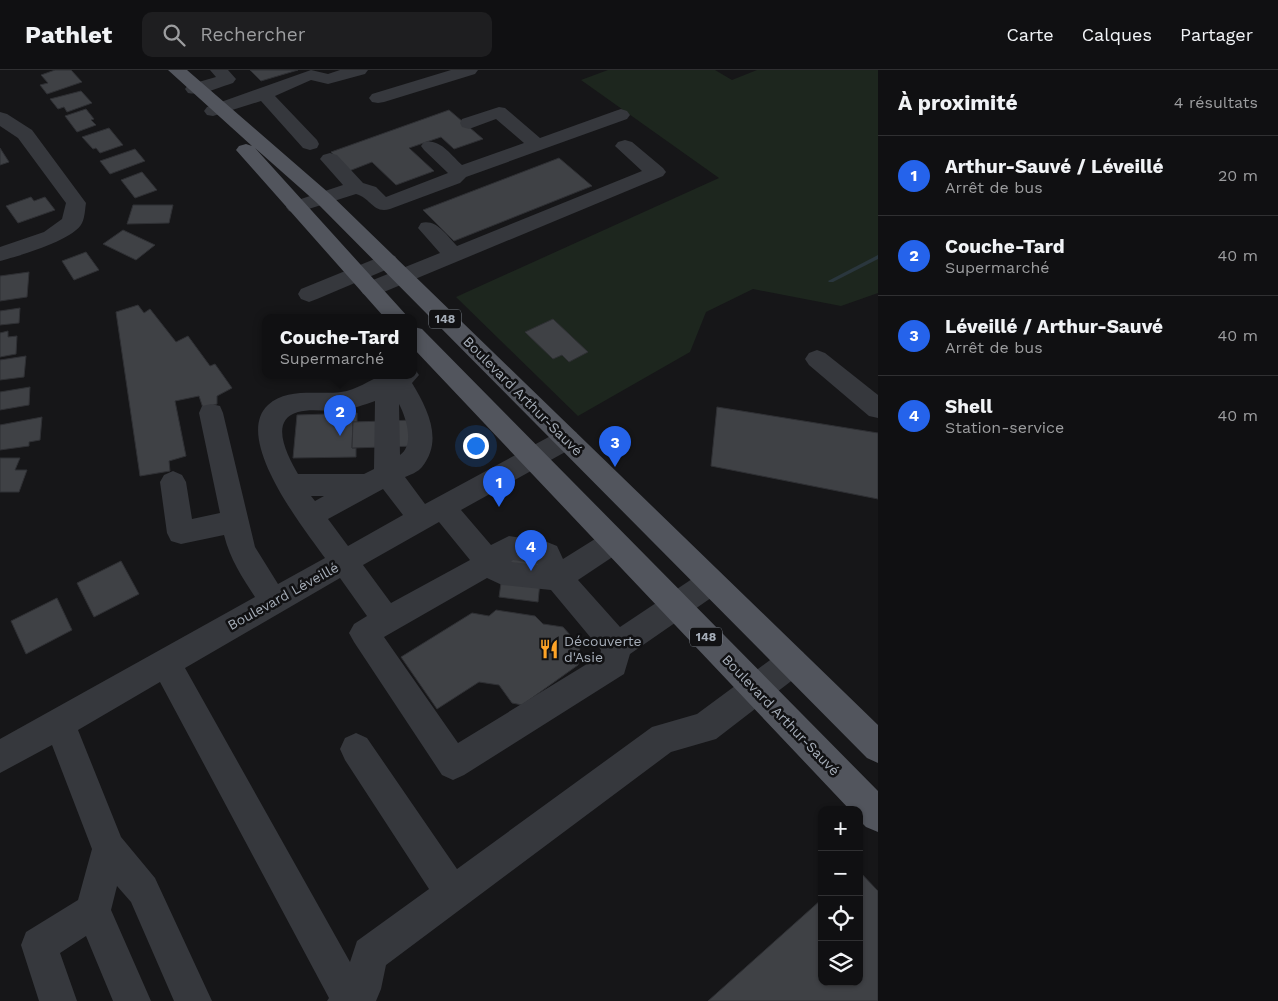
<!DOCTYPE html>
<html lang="fr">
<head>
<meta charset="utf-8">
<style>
	:root { --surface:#101012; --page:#1e1e20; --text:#f1f3f6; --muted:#9c9d9f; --line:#303032; --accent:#2563eb }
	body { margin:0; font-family:"Work Sans",sans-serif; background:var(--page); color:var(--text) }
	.controls { position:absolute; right:15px; bottom:15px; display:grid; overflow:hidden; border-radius:10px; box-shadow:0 1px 4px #0004 }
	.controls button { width:45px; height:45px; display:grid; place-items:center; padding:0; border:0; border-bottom:1px solid var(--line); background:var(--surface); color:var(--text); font:25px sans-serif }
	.you { position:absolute; left:475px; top:375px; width:18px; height:18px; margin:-12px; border:4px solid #fff; border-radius:50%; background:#1a73e8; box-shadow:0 0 0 8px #1a73e833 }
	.badge { display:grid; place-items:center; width:32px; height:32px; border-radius:50%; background:var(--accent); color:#fff; font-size:16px; font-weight:700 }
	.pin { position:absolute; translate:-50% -41px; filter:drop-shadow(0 1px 2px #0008) }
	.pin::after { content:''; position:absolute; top:26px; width:18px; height:15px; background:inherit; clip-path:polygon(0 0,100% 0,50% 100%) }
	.popup { position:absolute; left:262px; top:244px; width:155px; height:65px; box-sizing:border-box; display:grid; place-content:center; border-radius:10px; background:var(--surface); filter:drop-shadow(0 1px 4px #0005); font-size:16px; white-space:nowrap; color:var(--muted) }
	.popup b { font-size:19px; color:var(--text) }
	.popup::after { content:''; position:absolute; left:50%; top:100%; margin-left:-10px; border:10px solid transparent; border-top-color:var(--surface) }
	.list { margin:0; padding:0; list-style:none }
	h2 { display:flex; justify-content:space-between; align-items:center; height:65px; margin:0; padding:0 20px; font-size:21px }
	h2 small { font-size:16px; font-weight:400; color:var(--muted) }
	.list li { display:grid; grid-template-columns:32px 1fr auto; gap:15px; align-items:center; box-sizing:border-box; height:80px; padding:0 20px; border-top:1px solid var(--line) }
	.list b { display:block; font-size:19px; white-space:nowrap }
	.list p { margin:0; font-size:16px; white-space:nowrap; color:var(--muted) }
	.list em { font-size:16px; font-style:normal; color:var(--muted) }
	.icon { flex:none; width:28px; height:28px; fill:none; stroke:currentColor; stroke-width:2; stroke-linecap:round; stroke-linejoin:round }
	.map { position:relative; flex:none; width:878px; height:931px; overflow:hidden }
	header { display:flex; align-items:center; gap:30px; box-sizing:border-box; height:70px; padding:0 25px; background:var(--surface); border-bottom:1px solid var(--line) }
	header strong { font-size:24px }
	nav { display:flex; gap:28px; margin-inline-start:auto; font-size:18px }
	.search { width:350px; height:45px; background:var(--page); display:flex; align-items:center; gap:12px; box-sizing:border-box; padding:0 18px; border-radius:10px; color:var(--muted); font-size:19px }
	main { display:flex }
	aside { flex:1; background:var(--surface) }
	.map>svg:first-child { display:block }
</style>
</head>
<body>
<header>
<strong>Pathlet</strong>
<div class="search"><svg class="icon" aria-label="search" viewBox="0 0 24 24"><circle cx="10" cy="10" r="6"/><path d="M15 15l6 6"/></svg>Rechercher</div>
<nav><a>Carte</a><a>Calques</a><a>Partager</a></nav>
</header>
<main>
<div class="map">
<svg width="878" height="931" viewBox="0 0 878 931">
	<rect width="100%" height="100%" fill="#161618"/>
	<!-- green -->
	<polygon fill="#1d261e" points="608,0 715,0 732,10 757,0 878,0 878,223 841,236 753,219 706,242 690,282 578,346 456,227 719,108 581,10"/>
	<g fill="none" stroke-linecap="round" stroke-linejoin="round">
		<!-- stream -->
		<polygon fill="#2a363d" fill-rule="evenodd" points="878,185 878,189 833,212 829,212 828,211"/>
	</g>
	<!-- building -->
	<g fill="#3f4145" stroke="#2f3034">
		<polygon points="55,0 71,0 82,12 47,24 40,15 48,13 41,5"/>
		<polygon points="250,0 298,0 261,11"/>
		<polygon points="81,21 92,33 67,42 64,37 58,39 50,29"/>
		<polygon points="86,39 94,49 91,50 96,55 77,62 65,46"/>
		<polygon points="449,40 483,69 454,79 441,67 409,78 434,101 396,115 372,92 349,101 331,82"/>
		<polygon points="109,58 123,75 100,83 96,78 93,79 82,67"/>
		<polygon points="0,78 9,92 0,95"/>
		<polygon points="135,79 145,91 110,104 100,91"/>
		<polygon points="559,88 592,116 454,171 423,140"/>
		<polygon points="142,102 157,120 135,128 121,110"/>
		<polygon points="31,127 34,131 45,127 55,140 18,153 6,136"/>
		<polygon points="133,135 173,135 169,153 127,154"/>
		<polygon points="123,160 155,175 136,190 103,174"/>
		<polygon points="86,182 99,200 74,210 62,191"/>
		<polygon points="29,202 27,227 0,231 0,206"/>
		<polygon points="138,235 144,243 150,239 176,272 188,266 210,296 215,294 232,318 217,326 217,334 203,338 199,326 175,331 186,386 169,391 170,401 140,406 116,242"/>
		<polygon points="20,238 19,253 0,255 0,241"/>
		<polygon points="553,249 588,282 569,292 562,285 553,289 525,262"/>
		<polygon points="8,261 8,267 17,266 16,284 0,287 0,263"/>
		<polygon points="26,286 24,307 0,310 0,290"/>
		<polygon points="30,317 29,335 0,340 0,322"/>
		<polygon points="717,337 878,363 878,429 711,396"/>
		<polygon points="357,343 357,352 353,352 352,378 356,378 356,387 293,388 297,345"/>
		<polygon points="42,347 40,370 29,372 29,376 0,380 0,355"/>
		<polygon points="415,350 416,376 352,378 353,352"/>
		<polygon points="0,388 20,388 15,400 27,400 19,422 0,422"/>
		<polygon points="505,486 542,492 538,532 499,527"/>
		<polygon points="121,491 139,524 94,547 77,513"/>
		<polygon points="57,528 72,560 26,584 11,551"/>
		<polygon points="496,540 535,546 543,554 563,557 580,576 578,595 522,635 512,633 499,615 479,612 437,639 401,587 472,543 489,546"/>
		<polygon points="859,801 878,821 878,931 708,931 822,829 822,912 859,912"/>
	</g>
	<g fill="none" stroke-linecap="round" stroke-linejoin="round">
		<!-- minor -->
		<g fill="#36383d" fill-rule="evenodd">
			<path d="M210 0H228L236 9 233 13C220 17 202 26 188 23L185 19 188 15 216 7Z"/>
			<polygon points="311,0 328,4 340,0 368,0 365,4 328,14 311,10 275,26 317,70 319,74 317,78 310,80 303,78 261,31 213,46 207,45 204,41 207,37"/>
			<polygon points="451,0 478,0 475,4 384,32 378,33 372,32 369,28 372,24"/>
			<path d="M499 37 505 38 540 68 615 41 621 39 627 41 630 45 627 49 466 107 460 113 390 139C373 144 371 128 356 124L296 143 289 141 286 137 289 133 343 115 320 89 323 85 330 83 337 85 363 113 376 117 386 127 448 103 424 80 421 76 424 72C440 68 451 85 462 95L524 73 496 49 469 59 462 57 460 53 462 49Z"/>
			<path d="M0 42 7 44 32 60 86 133C85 139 85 147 82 153 74 170 19 186 0 191V177L44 162 62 149 66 133 18 68 0 56Z"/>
			<path d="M625 70 632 72 663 98 666 102 663 106 379 224 371 226 363 224 360 219 363 214 440 183 418 158 421 153C437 149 446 165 457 176L642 101 615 76 618 72Z"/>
			<polygon points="387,184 395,186 398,191 395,196 317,229 309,232 301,229 298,224 301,219"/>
			<polygon points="817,280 825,283 878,325 878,348 869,346 809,295 805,289 809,283"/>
			<path d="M414 298 419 305 412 313C427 338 444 370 422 397 418 402 410 405 405 407L425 434 558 362 567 359 576 362 580 369 576 376 461 440 491 475 509 466 547 472 557 476 563 489 603 464 613 460 623 464 627 472 623 480 578 510 620 557 701 503 711 500 721 503 725 512 721 521 630 584 624 604 464 705 453 710 442 705 354 572 349 563 354 554 367 546 340 508 185 598 350 892 357 871 429 819 345 690 340 679 345 668 356 663 367 668 457 799 652 657 697 644 781 582 792 578 803 582 807 592 803 602 716 669 671 682 386 895 381 919 376 931H327L329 928 160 612 78 660 121 767 155 808 212 931H174L131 832 117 816 111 840 151 931H113L86 866 60 883 77 931H39L21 875 26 862 78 830 92 779 52 675 0 703V669L255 527C242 507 230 489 224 465L181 474 171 471 167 463 160 412 164 405 173 401 182 405 186 412 192 449 220 443 199 343 202 336 211 334 220 336 223 343 255 477 278 514 325 488C304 459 232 368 268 335 287 317 318 325 341 322 357 320 369 310 383 305 392 303 405 305 414 305ZM375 331 374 399 364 404H298C288 387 268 350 298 342 311 338 327 342 341 340 352 339 364 335 375 331ZM399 334C406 347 415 375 400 385ZM383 419 403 445 348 476 328 449ZM311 426H324L315 431ZM439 452 470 490 391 533 363 495ZM513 490 538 494V495L511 492ZM487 508 502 515 551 520 601 580 600 586 458 673 384 567Z"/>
		</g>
		<!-- major -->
		<g fill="#52555d" fill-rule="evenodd">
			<polygon points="168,0 187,0 330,124 878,655 878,693 867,688 316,132 255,78 408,247 384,247 236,80 239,76 246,74 252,76"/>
			<polygon points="414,257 422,259 878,721 878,762 866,757 859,750 859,740 850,740 414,279"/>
		</g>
	</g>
	<!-- icons -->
	<defs>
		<symbol id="restaurant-bare" viewBox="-9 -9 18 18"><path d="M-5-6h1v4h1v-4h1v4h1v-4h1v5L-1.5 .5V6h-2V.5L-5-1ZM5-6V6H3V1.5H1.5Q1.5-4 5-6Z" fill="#ffa427" stroke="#111113" stroke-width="2.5" paint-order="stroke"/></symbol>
	</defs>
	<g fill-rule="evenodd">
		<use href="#restaurant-bare" x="535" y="565" width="28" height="28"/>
	</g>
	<g text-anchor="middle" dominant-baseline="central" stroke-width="5" stroke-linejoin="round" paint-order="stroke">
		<!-- shield labels -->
		<g fill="#111113" stroke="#797f87" stroke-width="1">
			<rect x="429" y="239.5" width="32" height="19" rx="4"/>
			<rect x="690" y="557.5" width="32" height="19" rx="4"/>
		</g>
		<g font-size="12" font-weight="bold" fill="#a6aeb9">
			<text x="445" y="249">148</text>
			<text x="706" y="567">148</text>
		</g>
		<!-- street labels -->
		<g font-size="14" fill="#a6aeb9" stroke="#111113">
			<text transform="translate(523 326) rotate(45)">Boulevard Arthur-Sauvé</text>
			<text transform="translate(283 526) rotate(-29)">Boulevard Léveillé</text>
			<text transform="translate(781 645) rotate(46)">Boulevard Arthur-Sauvé</text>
		</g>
		<!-- poi labels -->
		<g font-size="14" fill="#a6aeb9" stroke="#111113" text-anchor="start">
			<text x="564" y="571">Découverte<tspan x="564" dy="16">d'Asie</tspan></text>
		</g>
	</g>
</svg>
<div class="controls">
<button>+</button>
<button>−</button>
<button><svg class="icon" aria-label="locate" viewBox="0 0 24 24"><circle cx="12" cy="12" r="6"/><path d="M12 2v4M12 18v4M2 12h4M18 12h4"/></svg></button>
<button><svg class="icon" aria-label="layers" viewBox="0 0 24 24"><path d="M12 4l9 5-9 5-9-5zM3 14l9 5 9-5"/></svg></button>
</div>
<div class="you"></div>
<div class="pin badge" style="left:499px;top:437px">1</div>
<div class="pin badge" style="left:340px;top:366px">2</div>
<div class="popup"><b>Couche-Tard</b>Supermarché</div>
<div class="pin badge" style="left:615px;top:397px">3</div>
<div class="pin badge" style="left:531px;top:501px">4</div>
</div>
<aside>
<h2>À proximité<small>4 résultats</small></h2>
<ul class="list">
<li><span class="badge">1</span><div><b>Arthur-Sauvé / Léveillé</b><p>Arrêt de bus</p></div><em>20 m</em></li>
<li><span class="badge">2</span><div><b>Couche-Tard</b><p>Supermarché</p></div><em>40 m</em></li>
<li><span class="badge">3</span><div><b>Léveillé / Arthur-Sauvé</b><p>Arrêt de bus</p></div><em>40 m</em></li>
<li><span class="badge">4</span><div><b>Shell</b><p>Station-service</p></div><em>40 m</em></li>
</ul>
</aside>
</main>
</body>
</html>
